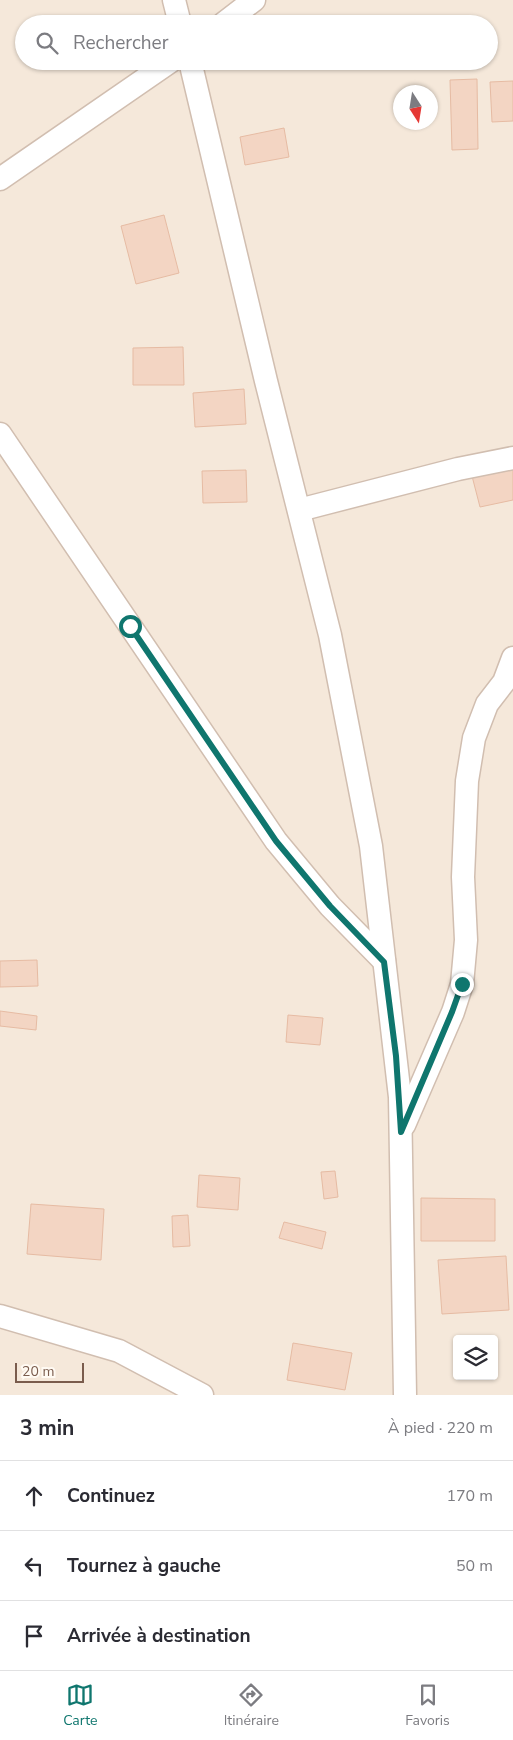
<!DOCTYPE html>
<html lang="fr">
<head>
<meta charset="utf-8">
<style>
	:root { --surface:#fff; --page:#f7f7f7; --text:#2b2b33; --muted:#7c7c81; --line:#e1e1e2; --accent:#0f766e }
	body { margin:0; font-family:"Nunito Sans",sans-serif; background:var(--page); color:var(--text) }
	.controls { position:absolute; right:15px; bottom:15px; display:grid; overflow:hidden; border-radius:5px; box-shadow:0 1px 4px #0004 }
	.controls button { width:45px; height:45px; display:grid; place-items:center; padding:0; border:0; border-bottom:1px solid var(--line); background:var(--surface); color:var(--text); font:25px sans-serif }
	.compass { position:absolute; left:393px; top:85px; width:45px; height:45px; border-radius:50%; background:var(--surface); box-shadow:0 1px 4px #0004; rotate:168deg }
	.scale { position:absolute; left:15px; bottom:12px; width:69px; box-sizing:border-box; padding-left:5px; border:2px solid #7a5c4d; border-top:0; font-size:14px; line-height:18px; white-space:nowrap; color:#7a5c4d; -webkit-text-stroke:4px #fffaf3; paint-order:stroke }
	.stop { position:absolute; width:15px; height:15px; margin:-11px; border:4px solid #0f766e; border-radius:50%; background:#fff }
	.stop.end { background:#0f766e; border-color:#fff; box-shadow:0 1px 5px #0008 }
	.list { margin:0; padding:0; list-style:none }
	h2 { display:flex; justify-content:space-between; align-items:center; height:65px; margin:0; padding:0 20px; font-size:21px }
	h2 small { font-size:16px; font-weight:400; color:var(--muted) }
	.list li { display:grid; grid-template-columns:32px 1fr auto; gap:15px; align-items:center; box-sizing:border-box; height:70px; padding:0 20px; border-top:1px solid var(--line) }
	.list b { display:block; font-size:19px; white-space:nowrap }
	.list em { font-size:16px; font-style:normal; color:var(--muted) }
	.icon { flex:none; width:28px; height:28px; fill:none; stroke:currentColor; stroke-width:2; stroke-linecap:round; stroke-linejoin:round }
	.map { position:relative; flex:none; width:513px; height:1395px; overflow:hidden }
	.search { position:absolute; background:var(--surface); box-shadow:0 1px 4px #0004; left:15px; right:15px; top:15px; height:55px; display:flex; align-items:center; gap:12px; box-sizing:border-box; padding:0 18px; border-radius:28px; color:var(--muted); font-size:19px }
	.sheet { height:275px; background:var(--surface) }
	nav { display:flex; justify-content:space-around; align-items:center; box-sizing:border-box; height:70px; border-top:1px solid var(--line); background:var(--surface); font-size:14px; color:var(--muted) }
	nav a { display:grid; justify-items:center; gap:2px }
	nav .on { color:var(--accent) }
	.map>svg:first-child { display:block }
</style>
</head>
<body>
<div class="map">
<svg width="513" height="1395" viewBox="0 0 513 1395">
	<rect width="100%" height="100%" fill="#fdf6ec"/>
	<!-- residential -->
	<path fill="#f5e8da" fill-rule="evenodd" d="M0 0H513V1395H0ZM24 24H489V61H24ZM400 92H430V122H400ZM457 1339H494V1376H457Z"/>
	<!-- building -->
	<g fill="#f3d5c3" stroke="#e6bba3">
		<polygon points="477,79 478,149 452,150 450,80"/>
		<polygon points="513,81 513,121 492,122 490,82"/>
		<polygon points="284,128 289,157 245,165 240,137"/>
		<polygon points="164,215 179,273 136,284 121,226"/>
		<polygon points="183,347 184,385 133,385 133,348"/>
		<polygon points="244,389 246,424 195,427 193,393"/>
		<polygon points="513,466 513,500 480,507 472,476"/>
		<polygon points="246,470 247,502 203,503 202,471"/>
		<polygon points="37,960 38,986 0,987 0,961"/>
		<polygon points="0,1011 37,1016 36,1030 0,1026"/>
		<polygon points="288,1015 323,1018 320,1045 286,1042"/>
		<polygon points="335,1171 338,1197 324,1199 321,1172"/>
		<polygon points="199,1175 240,1178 238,1210 197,1207"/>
		<polygon points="421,1198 495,1199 495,1241 421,1241"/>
		<polygon points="31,1204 104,1209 101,1260 27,1254"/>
		<polygon points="188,1215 190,1246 173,1247 172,1216"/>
		<polygon points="284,1222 326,1232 322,1249 279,1238"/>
		<polygon points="506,1256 509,1310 442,1314 438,1260"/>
		<polygon points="293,1343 352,1353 345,1390 287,1380"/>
	</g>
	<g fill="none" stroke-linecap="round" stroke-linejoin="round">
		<defs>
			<g id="minor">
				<polyline points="174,0 180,24"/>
				<polyline points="223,24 254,0"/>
				<polyline points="190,61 266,381 330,635 371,846 400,1097 405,1395"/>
				<polyline points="0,179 171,61"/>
				<polyline points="0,434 276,841 330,906 384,961"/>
				<polyline points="299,510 458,469 513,458"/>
				<polyline points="404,1125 453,1012 462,984 466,940 463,877 467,781 474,738 487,704 504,682 513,658"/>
				<polyline points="0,1316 119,1351 202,1395"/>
			</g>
		</defs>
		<!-- minor casing -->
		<use href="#minor" stroke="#d1beb0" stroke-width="25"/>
		<!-- minor -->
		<use href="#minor" stroke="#fff" stroke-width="22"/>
	</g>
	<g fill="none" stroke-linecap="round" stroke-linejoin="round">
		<!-- route -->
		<polyline stroke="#0f766e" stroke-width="6" points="130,626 276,841 330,906 384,962 396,1056 401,1132 452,1012 462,984"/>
	</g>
</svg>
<div class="controls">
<button><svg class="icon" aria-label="layers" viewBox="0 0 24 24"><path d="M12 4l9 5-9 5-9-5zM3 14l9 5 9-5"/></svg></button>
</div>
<svg class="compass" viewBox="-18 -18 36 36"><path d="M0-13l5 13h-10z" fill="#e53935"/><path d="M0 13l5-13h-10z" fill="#7c7c81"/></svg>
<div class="scale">20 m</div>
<div class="stop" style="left:130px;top:626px"></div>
<div class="stop end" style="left:462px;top:984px"></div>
<div class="search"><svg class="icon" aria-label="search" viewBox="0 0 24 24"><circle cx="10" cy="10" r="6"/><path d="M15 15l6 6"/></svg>Rechercher</div>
</div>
<section class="sheet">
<h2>3 min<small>À pied · 220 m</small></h2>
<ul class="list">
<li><svg class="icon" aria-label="ahead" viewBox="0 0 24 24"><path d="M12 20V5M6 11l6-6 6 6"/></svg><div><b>Continuez</b></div><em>170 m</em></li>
<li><svg class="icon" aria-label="left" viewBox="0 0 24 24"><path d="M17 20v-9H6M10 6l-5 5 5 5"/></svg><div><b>Tournez à gauche</b></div><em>50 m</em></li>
<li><svg class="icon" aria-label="arrive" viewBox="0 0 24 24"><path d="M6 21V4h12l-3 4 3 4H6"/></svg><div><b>Arrivée à destination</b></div></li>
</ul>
</section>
<nav>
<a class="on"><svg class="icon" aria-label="map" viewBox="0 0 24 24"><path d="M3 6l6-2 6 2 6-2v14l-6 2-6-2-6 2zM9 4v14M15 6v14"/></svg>Carte</a>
<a><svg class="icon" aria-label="directions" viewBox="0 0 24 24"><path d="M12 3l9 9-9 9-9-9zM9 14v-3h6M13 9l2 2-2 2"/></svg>Itinéraire</a>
<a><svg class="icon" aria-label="saved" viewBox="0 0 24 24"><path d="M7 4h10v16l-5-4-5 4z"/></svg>Favoris</a>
</nav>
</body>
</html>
